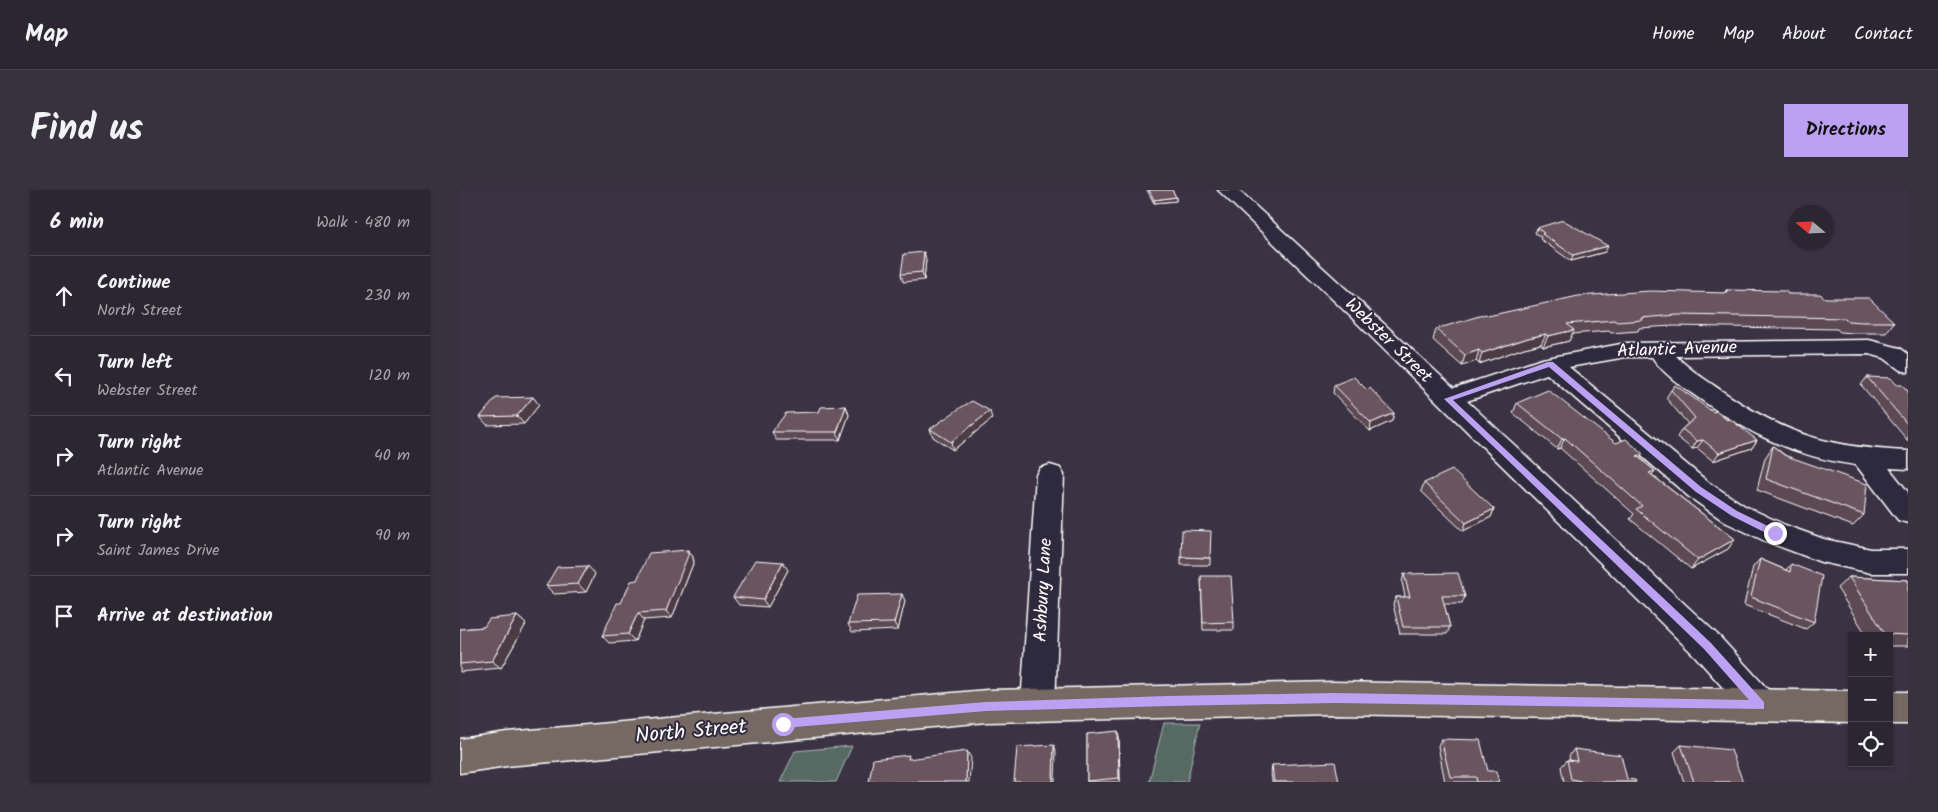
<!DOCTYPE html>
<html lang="en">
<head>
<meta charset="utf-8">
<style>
	:root { --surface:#2c2633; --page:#38323f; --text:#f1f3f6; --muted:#a6a5ac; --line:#48434e; --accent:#bca0f2 }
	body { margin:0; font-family:Kalam,sans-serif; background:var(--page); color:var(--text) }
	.controls { position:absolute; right:15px; bottom:15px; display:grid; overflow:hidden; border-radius:0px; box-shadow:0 1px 4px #0004 }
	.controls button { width:45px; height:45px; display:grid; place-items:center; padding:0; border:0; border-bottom:1px solid var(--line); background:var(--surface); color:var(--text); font:25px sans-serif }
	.compass { position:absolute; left:1328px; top:15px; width:45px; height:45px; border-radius:50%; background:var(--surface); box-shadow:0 1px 4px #0004; rotate:289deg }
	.stop { position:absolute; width:15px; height:15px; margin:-11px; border:4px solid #bca0f2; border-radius:50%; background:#fff }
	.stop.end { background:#bca0f2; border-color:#fff; box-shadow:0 1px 5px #0008 }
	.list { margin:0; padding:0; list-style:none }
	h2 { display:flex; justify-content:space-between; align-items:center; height:65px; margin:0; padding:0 20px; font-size:21px }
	h2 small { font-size:16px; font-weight:400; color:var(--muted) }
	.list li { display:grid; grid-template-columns:32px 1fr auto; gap:15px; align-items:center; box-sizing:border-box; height:80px; padding:0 20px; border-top:1px solid var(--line) }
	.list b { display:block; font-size:19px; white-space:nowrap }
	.list p { margin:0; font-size:16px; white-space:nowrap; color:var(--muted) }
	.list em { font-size:16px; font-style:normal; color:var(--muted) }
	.icon { flex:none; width:28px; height:28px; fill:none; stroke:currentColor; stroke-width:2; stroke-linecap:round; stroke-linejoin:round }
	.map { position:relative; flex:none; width:1448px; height:592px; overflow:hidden; border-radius:0px }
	header { display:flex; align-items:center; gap:30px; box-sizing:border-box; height:70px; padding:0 25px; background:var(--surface); border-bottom:1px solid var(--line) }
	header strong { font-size:24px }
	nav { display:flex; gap:28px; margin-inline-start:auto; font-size:18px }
	.intro { display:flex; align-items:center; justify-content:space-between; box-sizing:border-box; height:120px; padding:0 30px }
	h1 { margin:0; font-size:35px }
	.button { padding:12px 22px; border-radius:0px; background:var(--accent); color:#111; font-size:18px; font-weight:700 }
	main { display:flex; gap:30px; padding:0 30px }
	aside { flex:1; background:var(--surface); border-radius:0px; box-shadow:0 1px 4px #0004 }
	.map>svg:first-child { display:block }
</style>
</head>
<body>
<header>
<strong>Map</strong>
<nav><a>Home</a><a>Map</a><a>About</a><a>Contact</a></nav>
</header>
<div class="intro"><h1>Find us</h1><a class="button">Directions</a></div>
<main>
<aside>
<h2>6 min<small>Walk · 480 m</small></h2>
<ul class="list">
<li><svg class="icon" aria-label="ahead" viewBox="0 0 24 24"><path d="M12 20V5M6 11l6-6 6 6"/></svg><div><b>Continue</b><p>North Street</p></div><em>230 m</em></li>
<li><svg class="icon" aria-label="left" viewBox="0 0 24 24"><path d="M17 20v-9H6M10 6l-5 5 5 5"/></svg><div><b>Turn left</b><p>Webster Street</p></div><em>120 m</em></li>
<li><svg class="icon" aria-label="right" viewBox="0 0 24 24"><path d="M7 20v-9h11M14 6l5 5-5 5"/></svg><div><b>Turn right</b><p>Atlantic Avenue</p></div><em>40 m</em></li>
<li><svg class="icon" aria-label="right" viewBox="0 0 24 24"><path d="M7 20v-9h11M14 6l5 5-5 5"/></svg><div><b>Turn right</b><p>Saint James Drive</p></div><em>90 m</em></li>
<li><svg class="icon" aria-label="arrive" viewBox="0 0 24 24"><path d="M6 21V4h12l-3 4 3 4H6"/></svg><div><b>Arrive at destination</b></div></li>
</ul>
</aside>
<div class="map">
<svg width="1448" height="592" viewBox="0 0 1448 592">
	<rect width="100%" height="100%" fill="#3b3244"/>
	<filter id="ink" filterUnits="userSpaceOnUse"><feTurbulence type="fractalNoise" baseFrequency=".02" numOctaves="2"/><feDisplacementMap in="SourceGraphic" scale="10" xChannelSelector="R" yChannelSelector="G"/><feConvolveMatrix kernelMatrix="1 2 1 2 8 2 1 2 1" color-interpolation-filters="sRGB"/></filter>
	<g filter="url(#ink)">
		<!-- green -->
		<g fill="#576a63" stroke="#abb4b1">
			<polygon points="704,533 740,533 727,592 689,592"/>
			<polygon points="392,556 376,592 320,592 335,561"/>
		</g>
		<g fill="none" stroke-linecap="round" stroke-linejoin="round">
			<defs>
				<g id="minor">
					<path d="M758 0H778L994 198 1082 169 1166 153 1409 150 1440 158 1448 164V182L1440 180 1424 168 1409 164 1216 166C1230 180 1246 190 1262 201 1328 246 1369 257 1448 261V279L1429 278 1448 302V333L1438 330 1396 275C1335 267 1290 244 1240 209 1223 197 1204 185 1192 167H1166L1109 177 1248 292 1285 316 1325 335 1364 349 1411 359H1448V383H1411L1361 372 1305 351 1265 332 1228 306 1087 184 1007 211 1259 446 1312 504 1317 515 1312 526 1300 531 1288 526 1235 466 890 126Z"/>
					<polygon points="590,275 600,278 604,285 595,515 590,526 578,531 566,526 561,515 576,285 580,278"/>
				</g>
				<g id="major">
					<polygon points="874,492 1392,501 1392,533 874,524 527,532 47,576 0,583 0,549 47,542 527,500"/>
					<rect x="1429" y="502" width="19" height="32"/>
				</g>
			</defs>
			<!-- minor casing -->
			<use href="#minor" stroke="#fff" stroke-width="3"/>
			<!-- major casing -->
			<use href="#major" stroke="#fff" stroke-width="3"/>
			<!-- minor -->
			<use href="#minor" fill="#2f2a3d" fill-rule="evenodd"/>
			<!-- major -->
			<use href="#major" fill="#766964" fill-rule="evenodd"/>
		</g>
		<!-- wall -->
		<g fill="#5c4852" stroke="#fff">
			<polygon points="687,0 712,0 716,7 716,11 694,13"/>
			<polygon points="1077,38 1145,62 1111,71 1080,49 1081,47 1075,43"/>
			<polygon points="464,62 466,70 464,90 443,92 441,84"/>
			<polygon points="1266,100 1328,104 1365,108 1434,132 1426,143 1393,143 1380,142 1377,139 1213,136 1179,138 1178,141 1151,143 1149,141 1112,144 1109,151 1083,157 1081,154 1064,158 1019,174 1016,171 1002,176 973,150 976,139 1028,126 1265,103"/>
			<polygon points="1407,187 1437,195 1448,201 1448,251 1401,195"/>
			<polygon points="874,195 907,200 934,223 932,231 910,241 873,203"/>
			<polygon points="1211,200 1267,230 1297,250 1292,258 1253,271 1237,258 1232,259 1217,247 1222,239 1228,234 1206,208"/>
			<polygon points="73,207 79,215 64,234 27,235 20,227"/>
			<polygon points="1057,213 1183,264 1180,268 1195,281 1192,285 1275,349 1268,359 1231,379 1170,329 1174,324 1100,258 1097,259 1053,223"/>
			<polygon points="386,216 389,225 380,250 316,250 312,242 359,222"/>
			<polygon points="532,229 493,260 473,247 470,239"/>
			<polygon points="1313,256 1404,325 1393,336 1297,300 1305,268"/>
			<polygon points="964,293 1034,319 1031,327 1003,341 961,301"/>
			<polygon points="228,360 233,367 233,369 234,371 212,428 184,430 175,451 149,453 142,446 161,413 177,390"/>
			<polygon points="721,367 750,368 750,375 721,375"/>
			<polygon points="1300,369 1326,380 1331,374 1354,432 1346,439 1284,415 1293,377"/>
			<polygon points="328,380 308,417 279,415 273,407"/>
			<polygon points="135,384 126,402 94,404 86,396"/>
			<polygon points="944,384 1005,406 1002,414 984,414 990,437 987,444 940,444 933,414 936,407 945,407 942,392"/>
			<polygon points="741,386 774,432 774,440 743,440"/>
			<polygon points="1389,387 1448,390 1448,456 1429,456 1429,446 1407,446 1377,398"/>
			<polygon points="445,411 438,440 392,442 388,434"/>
			<polygon points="57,426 66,434 41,478 0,482 0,439 24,437"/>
			<polygon points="627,544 659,548 660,592 627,592"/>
			<polygon points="981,549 1028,581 1039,592 985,592 978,556"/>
			<polygon points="1221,555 1283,592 1224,592 1214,562"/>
			<polygon points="1114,559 1167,589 1176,592 1104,592 1101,577 1107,570 1110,570 1109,566"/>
			<polygon points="812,575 879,592 812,592 811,582"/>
		</g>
		<!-- shaded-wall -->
		<g fill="#4b3b42" stroke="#fff">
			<polygon points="716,7 716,11 694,13 694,10"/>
			<polygon points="1148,56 1145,62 1111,71 1113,65"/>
			<polygon points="464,62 466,70 464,90 462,82"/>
			<polygon points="1114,140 1109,151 1083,157 1088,146"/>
			<polygon points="1086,144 1081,154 1064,158 1019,174 1022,163 1068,148"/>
			<polygon points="1019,160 1016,171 1002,176 1005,165"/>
			<polygon points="73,207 79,215 64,234 57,226"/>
			<polygon points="386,216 389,225 380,250 377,242"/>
			<polygon points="530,221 532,229 493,260 491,252"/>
			<polygon points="934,223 932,231 910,241 911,233"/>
			<polygon points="1105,248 1100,258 1097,259 1102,249"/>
			<polygon points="1243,250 1237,258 1232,259 1237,251"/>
			<polygon points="1297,250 1292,258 1253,271 1259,263"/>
			<polygon points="1034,319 1031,327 1003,341 1006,333"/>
			<polygon points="1275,349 1268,359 1231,379 1238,370"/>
			<polygon points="228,360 233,367 233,369 234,371 212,428 206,421"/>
			<polygon points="323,372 328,380 308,417 303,410"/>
			<polygon points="128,376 135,384 126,402 118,394"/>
			<polygon points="442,404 445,411 438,440 434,433"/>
			<polygon points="178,423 184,430 175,451 168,444"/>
			<polygon points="57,426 66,434 41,478 32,471"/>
			<polygon points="658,541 659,548 660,592 659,588"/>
			<polygon points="594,555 596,561 595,592 593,592"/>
			<polygon points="507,561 511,568 509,592 506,592"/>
		</g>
		<!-- building -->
		<g fill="#6b545f" stroke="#fff">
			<polygon points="689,0 712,0 716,7 694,10"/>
			<polygon points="1103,30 1148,56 1113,65 1082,44 1084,43 1077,38"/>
			<polygon points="464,62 462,82 441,84 444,64"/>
			<polygon points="1266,100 1326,101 1328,104 1360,104 1365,108 1409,108 1434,132 1402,132 1388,131 1385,128 1218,125 1181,128 1183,130 1157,132 1154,130 1107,134 1114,140 1088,146 1086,144 1068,148 1022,163 1019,160 1005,165 976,139 1026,124 1028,126 1118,106 1190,101 1267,103"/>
			<polygon points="894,187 907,200 910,198 934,223 911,233 874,195"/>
			<polygon points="1407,187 1431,188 1437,195 1442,195 1448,201 1448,235"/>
			<polygon points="1215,195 1253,222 1256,221 1267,230 1270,229 1297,250 1259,263 1243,250 1237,251 1222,239 1235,228 1211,200"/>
			<polygon points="1088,200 1156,253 1166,249 1183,264 1177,266 1195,281 1189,283 1275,349 1238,370 1176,319 1182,316 1105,248 1102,249 1057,213"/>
			<polygon points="73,207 57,226 20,227 36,208"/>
			<polygon points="512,211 530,221 491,252 470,239 500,218"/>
			<polygon points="386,216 377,242 312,242 326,223 359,222 361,217"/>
			<polygon points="1313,256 1324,265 1407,294 1404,325 1306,289"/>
			<polygon points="992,280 1034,319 1006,333 964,293"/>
			<polygon points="722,340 751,341 750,368 721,367"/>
			<polygon points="228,360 227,363 229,363 206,421 178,423 168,444 142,446 157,413 161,413 171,391 177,390 189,363"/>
			<polygon points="1300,369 1330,382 1331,374 1362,386 1354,432 1291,407"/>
			<polygon points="295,370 323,372 303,410 273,407"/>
			<polygon points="128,376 118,394 86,396 97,377"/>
			<polygon points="998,383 1005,406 982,406 990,437 943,437 936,407 950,407 944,384"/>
			<polygon points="741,386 771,386 774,432 743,433"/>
			<polygon points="1389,387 1448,390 1448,445 1425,444"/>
			<polygon points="442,404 434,433 388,434 397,405"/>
			<polygon points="57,426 32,471 0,474 0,439 24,437 29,429"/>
			<polygon points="658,541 659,588 627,591 627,544"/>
			<polygon points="981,549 1020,550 1028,581 1036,581 1039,592 1017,592 1016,587 990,587"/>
			<polygon points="594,555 593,592 554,592 557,557"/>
			<polygon points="1221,555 1271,560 1283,592 1234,592"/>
			<polygon points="1114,559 1161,565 1167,589 1175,590 1176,592 1121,592 1121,591 1111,589 1107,570 1117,571"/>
			<polygon points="507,561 506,592 409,592 413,569 449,565 448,569"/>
			<polygon points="875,572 879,592 814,592 812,575"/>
		</g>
	</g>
	<!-- route -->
	<polygon fill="#bca0f2" points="1088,172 1093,172 1241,297 1277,321 1318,341 1318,346 1312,346 1272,326 1236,302 1089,177 993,210 1251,453 1304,512 1304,519 874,513 708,516 526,521 323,538 319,537 318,534 319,530 323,529 526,512 708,506 874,503 1289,510 1244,459 984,209"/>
	<g text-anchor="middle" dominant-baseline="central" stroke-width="4" stroke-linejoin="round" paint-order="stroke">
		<!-- street labels -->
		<g font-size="18" fill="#fff" stroke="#2f2a3d">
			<text transform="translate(928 151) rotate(44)">Webster Street</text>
			<text transform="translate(1217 160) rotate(-2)">Atlantic Avenue</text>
			<text transform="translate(584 400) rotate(-87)">Ashbury Lane</text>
		</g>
		<!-- near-street labels -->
		<g font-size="21" fill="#fff" stroke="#2f2a3d">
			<text transform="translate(231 542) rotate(-5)">North Street</text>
		</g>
	</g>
</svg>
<div class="controls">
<button>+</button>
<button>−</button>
<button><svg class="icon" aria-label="locate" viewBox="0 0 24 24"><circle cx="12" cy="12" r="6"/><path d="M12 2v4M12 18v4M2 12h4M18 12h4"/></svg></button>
</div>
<svg class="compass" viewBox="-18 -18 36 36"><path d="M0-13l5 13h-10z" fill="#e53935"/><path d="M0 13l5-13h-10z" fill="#a6a5ac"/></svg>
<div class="stop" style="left:323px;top:534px"></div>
<div class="stop end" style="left:1315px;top:343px"></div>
</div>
</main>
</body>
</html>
